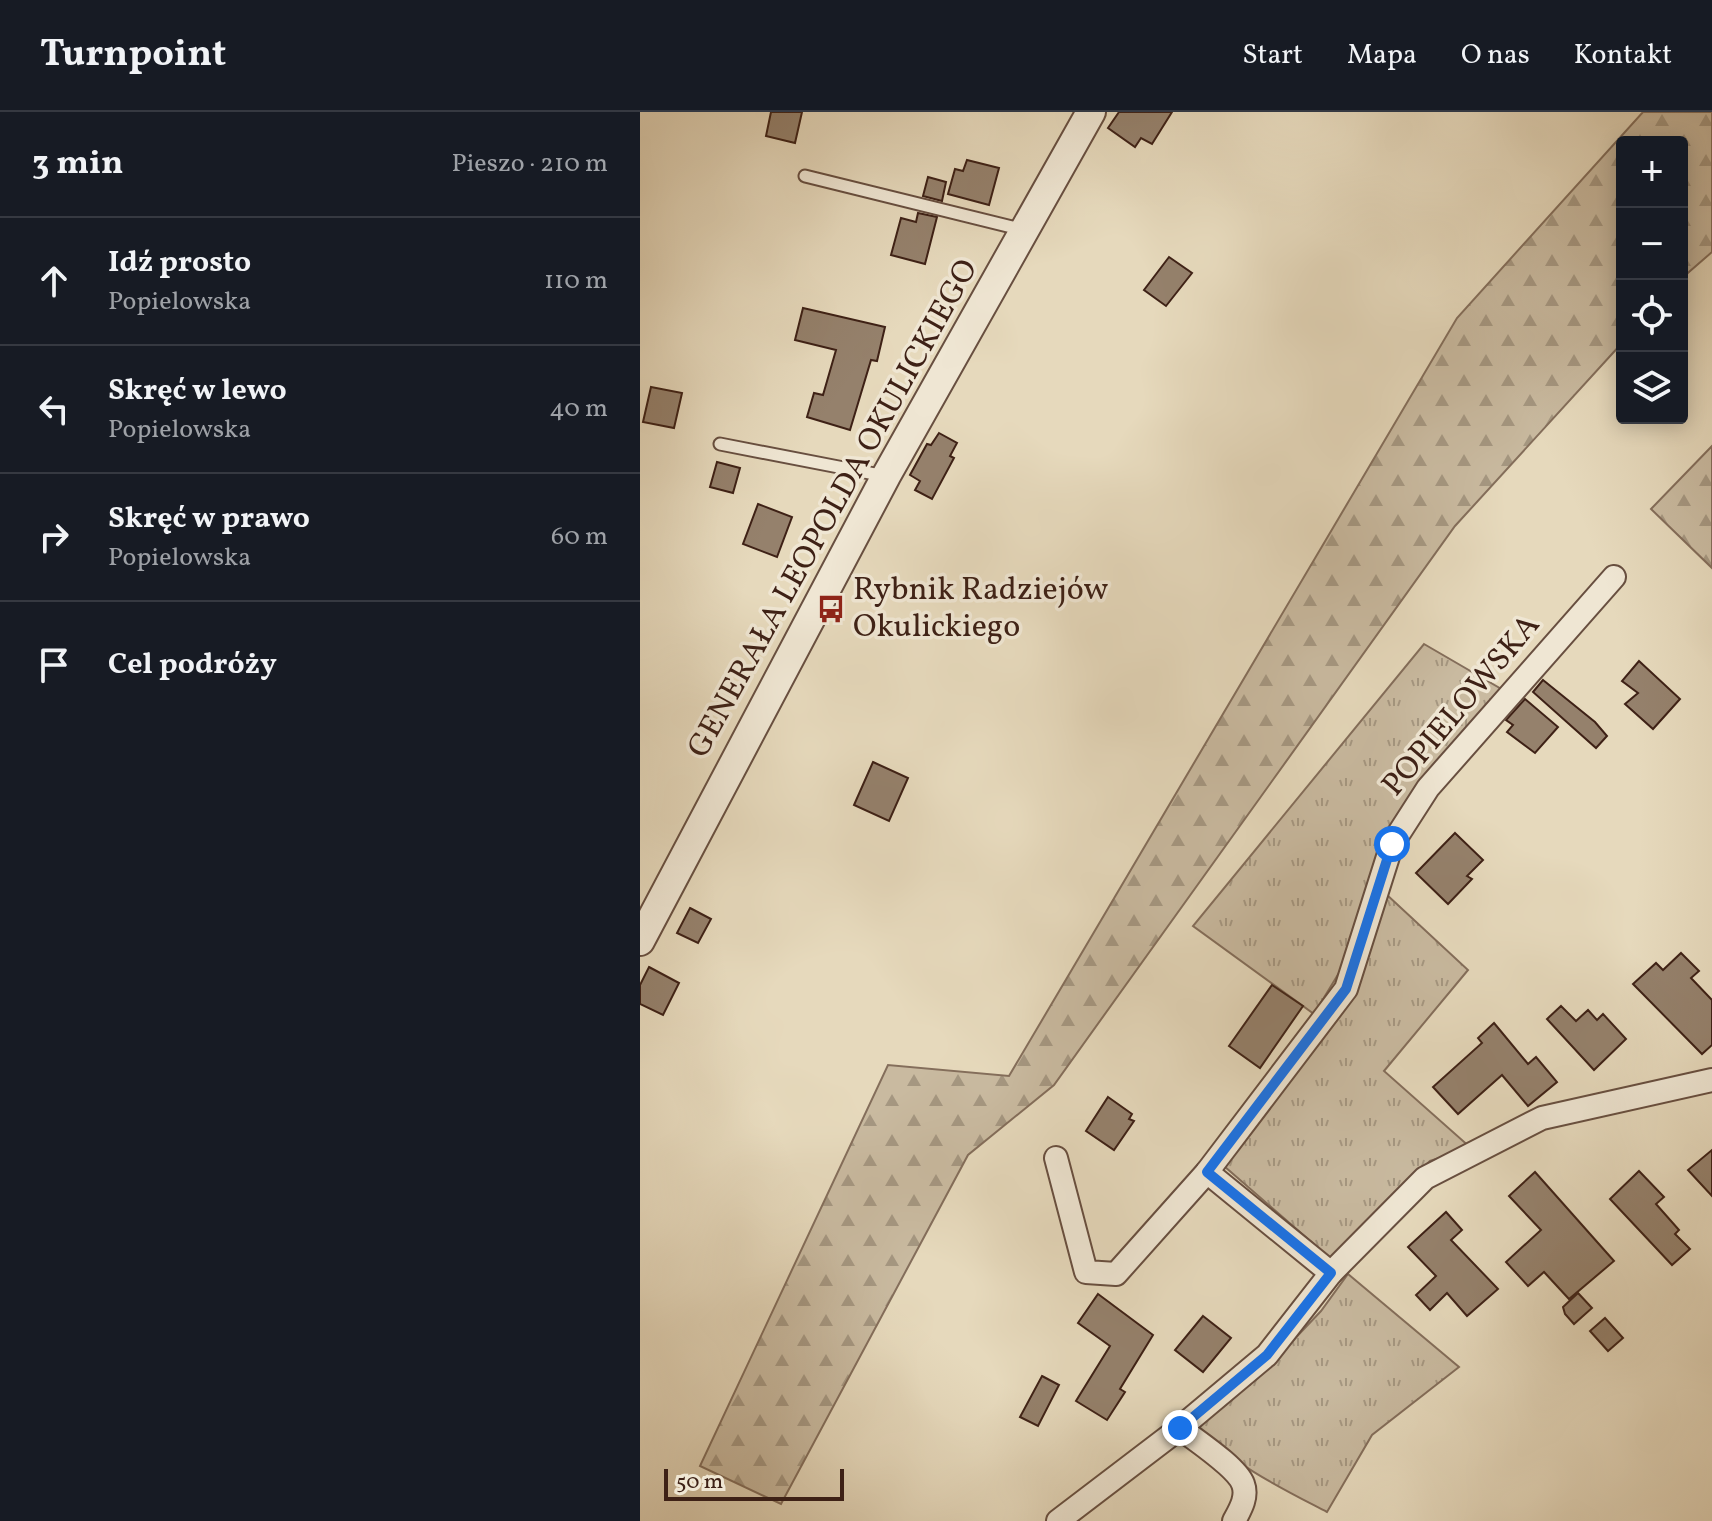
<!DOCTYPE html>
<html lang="pl">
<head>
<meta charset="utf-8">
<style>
	:root { --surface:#171b24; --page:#242831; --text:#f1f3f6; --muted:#9ea1a6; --line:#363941 }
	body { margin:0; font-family:Vollkorn,serif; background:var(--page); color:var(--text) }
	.controls { position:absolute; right:24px; top:24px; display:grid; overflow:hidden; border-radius:8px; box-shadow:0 4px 20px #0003 }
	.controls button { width:72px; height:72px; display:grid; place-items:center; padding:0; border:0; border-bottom:2px solid var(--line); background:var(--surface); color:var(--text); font:40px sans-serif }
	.scale { position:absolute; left:24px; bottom:20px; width:180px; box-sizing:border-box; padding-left:8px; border:4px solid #3e2116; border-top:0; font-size:22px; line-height:28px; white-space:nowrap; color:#3e2116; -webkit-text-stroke:6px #efe6d3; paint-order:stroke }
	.stop { position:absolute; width:24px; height:24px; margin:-18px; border:6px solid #1a73e8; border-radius:50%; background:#fff }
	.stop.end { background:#1a73e8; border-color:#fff; box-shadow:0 2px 8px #0008 }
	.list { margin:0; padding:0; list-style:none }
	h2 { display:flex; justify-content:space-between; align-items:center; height:104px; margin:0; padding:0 32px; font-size:34px }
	h2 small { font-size:26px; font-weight:400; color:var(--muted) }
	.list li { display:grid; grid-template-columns:52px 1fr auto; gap:24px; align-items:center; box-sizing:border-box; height:128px; padding:0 32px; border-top:2px solid var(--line) }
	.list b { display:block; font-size:30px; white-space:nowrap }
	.list p { margin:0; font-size:26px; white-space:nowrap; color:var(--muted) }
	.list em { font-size:26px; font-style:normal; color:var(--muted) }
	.icon { flex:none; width:44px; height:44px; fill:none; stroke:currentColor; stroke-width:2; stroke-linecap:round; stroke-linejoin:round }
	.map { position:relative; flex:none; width:1072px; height:1409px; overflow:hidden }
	header { display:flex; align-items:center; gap:48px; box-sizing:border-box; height:112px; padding:0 40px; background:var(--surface); border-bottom:2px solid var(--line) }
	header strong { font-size:38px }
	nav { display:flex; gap:44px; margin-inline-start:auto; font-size:28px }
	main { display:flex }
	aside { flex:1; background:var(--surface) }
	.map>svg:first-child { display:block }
</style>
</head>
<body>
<header>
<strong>Turnpoint</strong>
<nav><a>Start</a><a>Mapa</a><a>O nas</a><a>Kontakt</a></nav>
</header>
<main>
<aside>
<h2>3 min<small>Pieszo · 210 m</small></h2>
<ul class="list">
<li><svg class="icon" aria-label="ahead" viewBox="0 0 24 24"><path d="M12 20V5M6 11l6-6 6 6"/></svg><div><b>Idź prosto</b><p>Popielowska</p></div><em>110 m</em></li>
<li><svg class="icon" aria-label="left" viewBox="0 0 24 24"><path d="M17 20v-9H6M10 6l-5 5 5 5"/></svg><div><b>Skręć w lewo</b><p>Popielowska</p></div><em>40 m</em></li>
<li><svg class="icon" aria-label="right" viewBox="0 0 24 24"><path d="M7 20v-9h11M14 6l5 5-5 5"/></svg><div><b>Skręć w prawo</b><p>Popielowska</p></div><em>60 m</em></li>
<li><svg class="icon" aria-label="arrive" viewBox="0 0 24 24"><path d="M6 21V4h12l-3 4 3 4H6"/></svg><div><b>Cel podróży</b></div></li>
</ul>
</aside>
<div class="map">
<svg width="1072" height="1409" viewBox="0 0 1072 1409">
	<defs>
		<pattern id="grass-tufts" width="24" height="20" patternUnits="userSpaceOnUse" patternTransform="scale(2)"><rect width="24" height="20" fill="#c9baa0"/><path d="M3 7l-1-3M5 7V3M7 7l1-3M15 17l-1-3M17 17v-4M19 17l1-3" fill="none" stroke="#a59781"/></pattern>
		<pattern id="forest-firs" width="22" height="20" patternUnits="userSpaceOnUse" patternTransform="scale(2)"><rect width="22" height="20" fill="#c9baa0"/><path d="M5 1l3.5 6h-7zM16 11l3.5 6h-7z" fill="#a59781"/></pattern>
	</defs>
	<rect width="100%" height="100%" fill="#e6d9bc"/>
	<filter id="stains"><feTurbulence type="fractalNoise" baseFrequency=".0025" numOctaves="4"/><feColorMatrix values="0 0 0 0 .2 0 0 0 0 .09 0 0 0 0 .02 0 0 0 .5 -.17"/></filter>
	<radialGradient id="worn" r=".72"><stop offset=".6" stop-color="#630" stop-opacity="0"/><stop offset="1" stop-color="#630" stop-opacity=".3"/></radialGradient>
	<!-- grass -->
	<g fill="url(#grass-tufts)" stroke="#846e5b" stroke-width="2">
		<polygon points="784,532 863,578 761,697 746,727 705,851 674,902 553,814"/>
		<polygon points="746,782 828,858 744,959 831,1036 790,1049 691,1147 584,1054 721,858"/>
		<path d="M708 1162 819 1255 732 1323 687 1400C641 1376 593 1353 557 1315L627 1256 681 1199Z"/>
	</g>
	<!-- forest -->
	<g fill="url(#forest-firs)" stroke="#846e5b" stroke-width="2">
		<polygon points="1003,0 1072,0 1072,140 1042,166 1042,30 982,30 982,231 815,414 414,973 328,1043 141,1392 60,1354 248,953 369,964 817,206"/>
		<polygon points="1072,334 1072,456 1011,397"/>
	</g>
	<!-- building -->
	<g fill="#95816c" stroke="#3e2116" stroke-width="2">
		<polygon points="131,0 162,0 155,31 126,24"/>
		<polygon points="479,0 532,0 512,32 501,26 495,35 468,16"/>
		<polygon points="327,48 359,56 349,93 308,82 315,57 323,59"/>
		<polygon points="288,65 306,70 302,89 283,84"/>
		<polygon points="278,101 297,105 285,152 251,143 261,106 276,110"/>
		<polygon points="529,145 552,161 526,194 504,178"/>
		<polygon points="163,196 245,215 237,249 231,248 210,318 167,305 174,281 183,283 196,238 155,228"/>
		<polygon points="11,275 42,281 34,316 3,310"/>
		<polygon points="299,321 317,331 310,344 314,346 292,387 275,378 280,369 270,363 287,332 291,333"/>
		<polygon points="77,350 100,356 93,381 70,375"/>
		<polygon points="118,392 152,405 137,445 103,432"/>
		<polygon points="999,549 1040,587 1013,617 985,592 998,581 982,569"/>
		<polygon points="903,568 955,610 967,624 956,636 893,580"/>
		<polygon points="885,587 918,615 895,641 867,620 873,613 866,608"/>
		<polygon points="233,650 268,666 249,709 214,693"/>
		<polygon points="815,721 843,748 827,764 832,767 808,792 776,761"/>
		<polygon points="50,796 71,807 58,831 37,821"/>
		<polygon points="1041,841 1059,859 1051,866 1072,888 1072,933 1062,942 993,872 1016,851 1023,858"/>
		<polygon points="9,855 39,871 23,903 0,892 0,873"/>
		<polygon points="632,873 663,894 620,956 589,934"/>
		<polygon points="921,894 936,909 948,898 957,908 963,902 986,927 954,958 907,907"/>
		<polygon points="854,911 888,952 896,945 917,970 888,994 862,963 818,1002 793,975 842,931 838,926"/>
		<polygon points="468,985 492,1002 489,1007 494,1009 474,1038 446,1019"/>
		<polygon points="1072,1038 1072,1084 1048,1058"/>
		<polygon points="999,1059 1024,1085 1016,1092 1039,1118 1035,1122 1050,1137 1032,1153 970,1087"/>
		<polygon points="895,1060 974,1149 929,1187 904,1160 888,1174 866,1150 901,1118 869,1084"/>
		<polygon points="806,1100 822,1118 811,1128 858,1177 827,1204 807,1181 790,1198 776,1183 796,1164 768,1135"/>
		<polygon points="938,1181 952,1196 934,1212 925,1202 923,1195"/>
		<polygon points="458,1182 513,1223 480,1277 485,1280 467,1308 436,1289 470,1234 438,1211"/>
		<polygon points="563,1204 591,1226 563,1260 535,1238"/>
		<polygon points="965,1206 983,1226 968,1239 950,1219"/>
		<polygon points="402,1264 419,1273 398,1314 380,1305"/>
	</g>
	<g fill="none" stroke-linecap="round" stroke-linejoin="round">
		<defs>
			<g id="service">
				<polyline points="165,64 384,118"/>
				<polyline points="80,332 245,364"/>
			</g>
			<g id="minor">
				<polyline points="416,1046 446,1160 476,1162 567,1060 706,877 752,732 788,676 974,465"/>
				<polyline points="567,1060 691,1161"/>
				<path d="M540 1316C555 1328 597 1355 603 1372 608 1385 600 1398 594 1409"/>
				<polyline points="418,1409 540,1316 627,1243 691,1161 785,1066 902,1006 1072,968"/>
			</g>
			<polyline id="tertiary" points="0,829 246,364 451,0"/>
		</defs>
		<!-- service casing -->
		<use href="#service" stroke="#684f40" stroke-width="15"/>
		<!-- minor casing -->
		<use href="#minor" stroke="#684f40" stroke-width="26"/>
		<!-- tertiary casing -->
		<use href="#tertiary" stroke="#684f40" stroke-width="32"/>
		<!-- service -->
		<use href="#service" stroke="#efe6d3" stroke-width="11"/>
		<!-- minor -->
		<use href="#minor" stroke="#efe6d3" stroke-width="22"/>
		<!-- tertiary -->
		<use href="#tertiary" stroke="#efe6d3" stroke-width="28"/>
	</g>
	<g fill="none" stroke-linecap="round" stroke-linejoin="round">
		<!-- route -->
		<polyline stroke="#1a73e8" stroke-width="10" points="540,1316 627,1243 691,1161 567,1060 706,877 752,732"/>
	</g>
	<!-- icons -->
	<defs>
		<symbol id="bus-bare" viewBox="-9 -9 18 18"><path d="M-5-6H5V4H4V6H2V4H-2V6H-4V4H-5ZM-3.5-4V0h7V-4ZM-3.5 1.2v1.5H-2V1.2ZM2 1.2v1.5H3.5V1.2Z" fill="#8f2418" stroke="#efe6d3" stroke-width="2.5" paint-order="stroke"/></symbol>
	</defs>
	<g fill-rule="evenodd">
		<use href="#bus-bare" x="171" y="477" width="40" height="40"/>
	</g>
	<g text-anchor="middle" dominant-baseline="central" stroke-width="7" stroke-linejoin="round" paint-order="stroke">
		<!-- street labels -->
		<g font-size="32" fill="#3e2116" stroke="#efe6d3">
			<text transform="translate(194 397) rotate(-61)">GENERAŁA LEOPOLDA OKULICKIEGO</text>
			<text transform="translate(822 594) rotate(-50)">POPIELOWSKA</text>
		</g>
		<!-- poi labels -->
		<g font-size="32" fill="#3e2116" stroke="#efe6d3" text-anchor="start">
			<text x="213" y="479">Rybnik Radziejów<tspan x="213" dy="37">Okulickiego</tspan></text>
		</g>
	</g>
	<rect width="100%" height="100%" filter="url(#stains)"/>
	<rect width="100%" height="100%" fill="url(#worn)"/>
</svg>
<div class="controls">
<button>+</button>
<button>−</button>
<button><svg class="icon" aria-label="locate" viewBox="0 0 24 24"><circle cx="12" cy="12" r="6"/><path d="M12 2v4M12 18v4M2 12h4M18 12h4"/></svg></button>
<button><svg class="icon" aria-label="layers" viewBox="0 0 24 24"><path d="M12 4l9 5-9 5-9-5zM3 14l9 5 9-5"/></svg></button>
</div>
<div class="scale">50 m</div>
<div class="stop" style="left:752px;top:732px"></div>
<div class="stop end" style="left:540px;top:1316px"></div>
</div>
</main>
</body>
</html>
